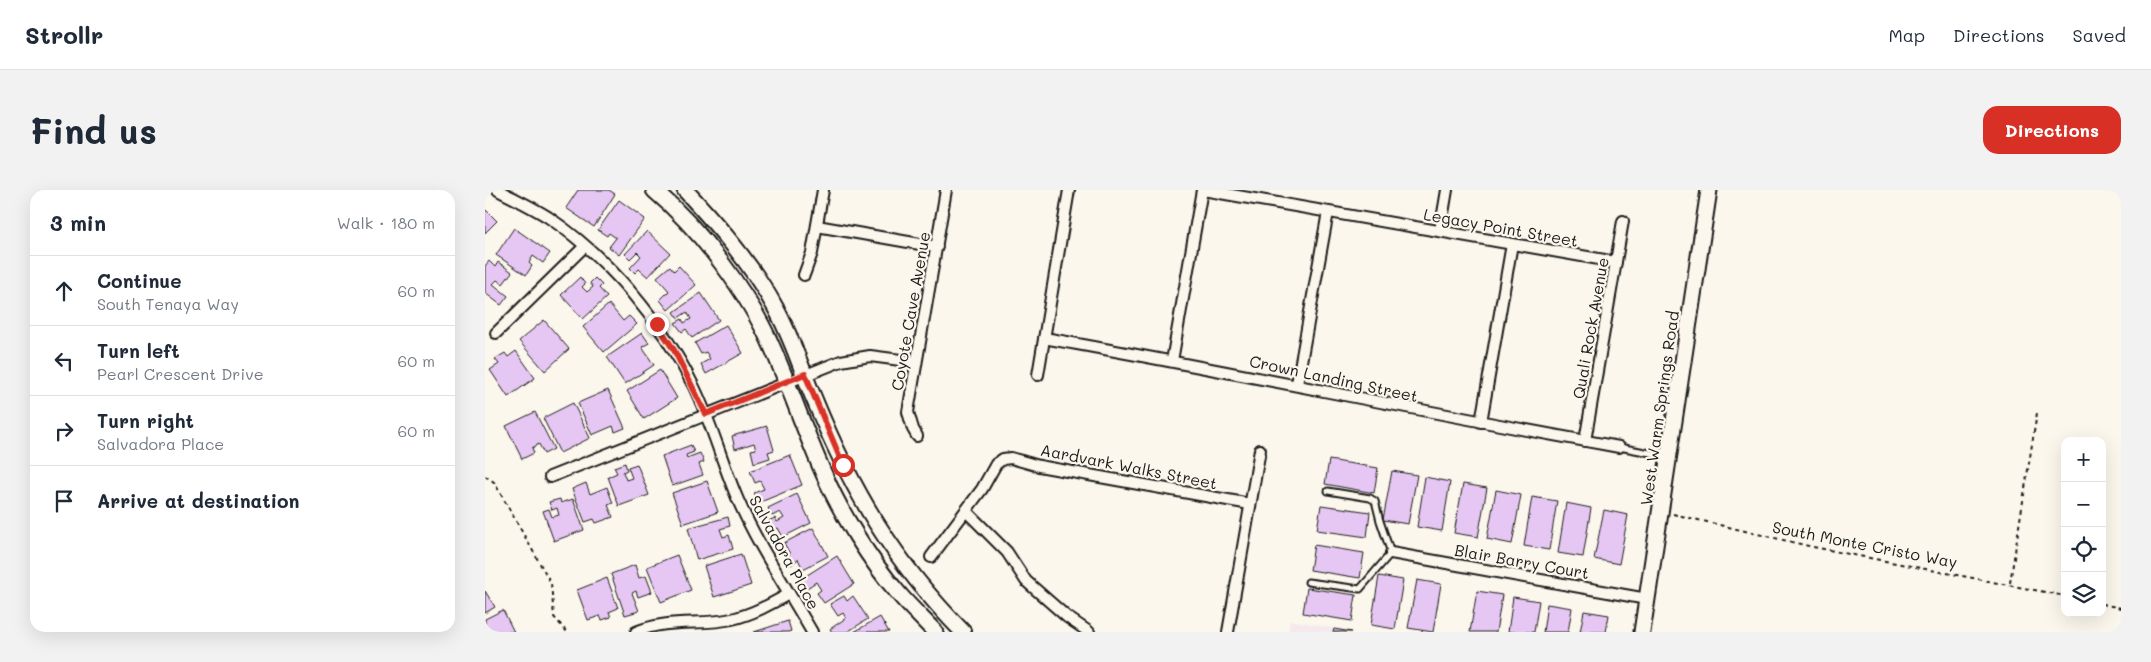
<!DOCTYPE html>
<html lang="en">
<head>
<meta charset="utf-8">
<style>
	:root { --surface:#fff; --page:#f2f2f3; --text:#1f2937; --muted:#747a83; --line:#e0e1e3; --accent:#d93025 }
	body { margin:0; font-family:Mali,sans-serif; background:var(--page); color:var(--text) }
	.controls { position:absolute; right:15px; bottom:15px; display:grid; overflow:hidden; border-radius:10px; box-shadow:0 5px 20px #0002 }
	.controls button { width:45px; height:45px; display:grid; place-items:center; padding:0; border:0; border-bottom:1px solid var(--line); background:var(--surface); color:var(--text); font:25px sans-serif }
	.stop { position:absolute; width:15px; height:15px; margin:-11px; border:4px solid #d93025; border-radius:50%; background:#fff }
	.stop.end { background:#d93025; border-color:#fff; box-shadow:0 1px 5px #0008 }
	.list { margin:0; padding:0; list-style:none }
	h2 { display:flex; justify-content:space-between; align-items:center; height:65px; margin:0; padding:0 20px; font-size:21px }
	h2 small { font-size:16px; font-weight:400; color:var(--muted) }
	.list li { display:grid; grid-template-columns:32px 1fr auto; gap:15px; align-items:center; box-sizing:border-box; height:70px; padding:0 20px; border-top:1px solid var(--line) }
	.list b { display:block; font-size:19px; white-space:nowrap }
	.list p { margin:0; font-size:16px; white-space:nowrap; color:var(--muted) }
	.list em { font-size:16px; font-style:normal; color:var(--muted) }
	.icon { flex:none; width:28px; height:28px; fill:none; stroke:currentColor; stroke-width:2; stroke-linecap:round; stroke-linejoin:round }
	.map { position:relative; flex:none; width:1636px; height:442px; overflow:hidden; border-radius:15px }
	header { display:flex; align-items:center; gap:30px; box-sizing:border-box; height:70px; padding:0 25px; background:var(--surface); border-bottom:1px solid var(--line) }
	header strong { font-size:24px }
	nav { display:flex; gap:28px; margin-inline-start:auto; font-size:18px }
	.intro { display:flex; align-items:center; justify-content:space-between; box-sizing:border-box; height:120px; padding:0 30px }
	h1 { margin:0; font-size:35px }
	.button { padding:12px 22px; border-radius:15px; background:var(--accent); color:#fff; font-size:18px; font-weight:700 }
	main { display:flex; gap:30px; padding:0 30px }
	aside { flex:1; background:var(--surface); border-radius:15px; box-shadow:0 5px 20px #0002 }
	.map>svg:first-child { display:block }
</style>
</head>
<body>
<header>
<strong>Strollr</strong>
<nav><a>Map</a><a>Directions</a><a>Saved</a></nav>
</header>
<div class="intro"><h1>Find us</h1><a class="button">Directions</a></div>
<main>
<aside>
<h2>3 min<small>Walk · 180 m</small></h2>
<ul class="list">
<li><svg class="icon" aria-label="ahead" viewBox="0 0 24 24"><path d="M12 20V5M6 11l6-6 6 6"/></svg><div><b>Continue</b><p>South Tenaya Way</p></div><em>60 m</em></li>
<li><svg class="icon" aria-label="left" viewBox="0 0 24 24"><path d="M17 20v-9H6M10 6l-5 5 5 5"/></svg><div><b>Turn left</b><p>Pearl Crescent Drive</p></div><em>60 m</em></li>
<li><svg class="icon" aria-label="right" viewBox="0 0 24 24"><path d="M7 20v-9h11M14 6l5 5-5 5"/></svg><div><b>Turn right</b><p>Salvadora Place</p></div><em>60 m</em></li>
<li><svg class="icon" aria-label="arrive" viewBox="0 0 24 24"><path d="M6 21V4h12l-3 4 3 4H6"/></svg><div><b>Arrive at destination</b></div></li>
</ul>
</aside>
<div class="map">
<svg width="1636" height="442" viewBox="0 0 1636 442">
	<rect width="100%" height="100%" fill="#fbf7ec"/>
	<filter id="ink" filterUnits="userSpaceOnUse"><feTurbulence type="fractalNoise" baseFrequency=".02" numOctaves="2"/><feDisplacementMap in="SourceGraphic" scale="10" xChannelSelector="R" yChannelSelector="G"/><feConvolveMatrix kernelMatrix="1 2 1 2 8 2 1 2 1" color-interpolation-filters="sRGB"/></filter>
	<g filter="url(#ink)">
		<!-- built -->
		<polygon fill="#f5e9ee" points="805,430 870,442 803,442"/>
		<!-- building -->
		<g fill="#e6c7f4" stroke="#1c1c1c">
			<polygon points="93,0 124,0 130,4 109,37 81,18"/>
			<polygon points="134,10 160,29 134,65 124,57 131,48 124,43 122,46 113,40"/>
			<polygon points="1,20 12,31 0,43 0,21"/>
			<polygon points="29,38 65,63 58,73 48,66 44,73 47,76 41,85 11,65"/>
			<polygon points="162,41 185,63 163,87 154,79 150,83 145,78 156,66 152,62 145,69 140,64"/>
			<polygon points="4,71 10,77 13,72 27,82 18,94 12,90 8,94 23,106 16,115 0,103 0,76"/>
			<polygon points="185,76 189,81 194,76 211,95 183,120 175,110 184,101 172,87"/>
			<polygon points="95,87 100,94 97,97 102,102 108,97 105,93 110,88 117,95 114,98 122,107 98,129 76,105"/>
			<polygon points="216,103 234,130 207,148 201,139 197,142 190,133 197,129 199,133 206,129 202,122 193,128 189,122"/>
			<polygon points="124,114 138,131 144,126 152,134 119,162 98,137"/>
			<polygon points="59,130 84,159 60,181 34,151"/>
			<polygon points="241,135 258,163 221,184 216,174 225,169 221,162 216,164 210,153"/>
			<polygon points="157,143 164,153 157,157 169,175 140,194 122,167"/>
			<polygon points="31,161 50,188 23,207 5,180 14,174 10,169 20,163 23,167"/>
			<polygon points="175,180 192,208 159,229 142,201"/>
			<polygon points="123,200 140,238 130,242 128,236 107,245 93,213"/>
			<polygon points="88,213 105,248 75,263 58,228"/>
			<polygon points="50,222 69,259 59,264 54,254 47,258 49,263 37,269 21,236"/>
			<polygon points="282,236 289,260 283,262 285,268 269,273 266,260 271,259 269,253 250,259 247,246"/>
			<polygon points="206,255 209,262 201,265 202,268 215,263 219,272 214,274 218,285 187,296 177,266"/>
			<polygon points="305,265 317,295 273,313 269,303 279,299 275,291 270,293 265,281"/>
			<polygon points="844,270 893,278 889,303 840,294"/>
			<polygon points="140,273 142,280 138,282 141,290 147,288 143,277 152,274 164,305 134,316 123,287 132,283 129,277"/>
			<polygon points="907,281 932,285 923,334 898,330"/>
			<polygon points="940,287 965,292 957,341 932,337"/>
			<polygon points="222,291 233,322 198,334 187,303"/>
			<polygon points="101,293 105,304 122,297 128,313 123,315 128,327 111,333 109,329 100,332 87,299"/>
			<polygon points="978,294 1002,298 993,347 969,343"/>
			<polygon points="1011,300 1036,305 1027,354 1002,349"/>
			<polygon points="312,304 326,333 298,347 293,338 288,340 283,331 290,328 292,332 299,328 295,322 287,326 283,318"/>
			<polygon points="1047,307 1072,311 1064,360 1039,356"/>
			<polygon points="75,309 76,313 88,309 99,340 69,351 58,321 64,319 67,327 74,325 72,318 67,320 64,312"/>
			<polygon points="1081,313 1106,318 1098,367 1073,363"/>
			<polygon points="836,315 885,322 882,347 832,340"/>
			<polygon points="1119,320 1143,325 1134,374 1109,369"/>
			<polygon points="243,327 245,336 235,339 238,347 244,345 248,359 212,370 203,338"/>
			<polygon points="328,338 343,366 318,379 313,369 306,375 301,366 305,364 299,353"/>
			<polygon points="829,355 879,363 875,388 825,380"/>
			<polygon points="256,364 266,395 229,407 219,376"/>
			<polygon points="192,365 206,400 176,412 162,377"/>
			<polygon points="352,366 369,394 339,413 332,403 336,400 331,392 322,398 316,389"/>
			<polygon points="150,375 154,388 161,386 167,402 153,407 151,401 147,403 154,421 140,425 126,384"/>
			<polygon points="894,386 918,390 910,439 886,435"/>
			<polygon points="122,388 133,418 124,422 126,427 117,430 115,426 103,430 92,400"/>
			<polygon points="932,390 956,394 948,442 923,438"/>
			<polygon points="822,398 871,405 867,431 818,423"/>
			<polygon points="0,401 10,417 0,423"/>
			<polygon points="992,401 1017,405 1011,442 985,442"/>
			<polygon points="359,406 362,411 368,406 383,429 362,442 347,442 345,439 361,428 358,423 353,426 345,414"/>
			<polygon points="1028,407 1054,411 1049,442 1023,442"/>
			<polygon points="1062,414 1087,418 1083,442 1058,442"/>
			<polygon points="18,420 29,442 0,442 0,429"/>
			<polygon points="1099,421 1124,425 1121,442 1095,442"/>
			<polygon points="395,427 404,442 369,442"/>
			<polygon points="303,431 306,441 303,442 269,442"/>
			<polygon points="849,439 867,442 848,442"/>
		</g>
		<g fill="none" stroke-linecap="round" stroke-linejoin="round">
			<defs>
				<g id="lane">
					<polyline points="1134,257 1181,266"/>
					<polyline points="823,392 875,399 906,363 895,331 890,311 885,308 843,301"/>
				</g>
				<g id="street">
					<path d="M13 0C30 9 47 17 63 27 124 68 177 132 209 197 227 234 237 273 253 310 273 356 302 398 327 442"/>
					<polyline points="718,0 1131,72"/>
					<polyline points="332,36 452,57"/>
					<polyline points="955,41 962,0"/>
					<polyline points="319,85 327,63 338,0"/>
					<polyline points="11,143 99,57"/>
					<path d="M559 148C751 182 942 223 1134 257"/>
					<polyline points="687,171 717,0"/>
					<polyline points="553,185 584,0"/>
					<polyline points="812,194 843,22"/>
					<polyline points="996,232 1027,54"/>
					<polyline points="432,246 428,239 423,222 461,0"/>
					<polyline points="1100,251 1138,31"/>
					<polyline points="65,287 356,171 385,166 431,172"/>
					<polyline points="481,321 522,362 541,391 582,427 604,442"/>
					<polyline points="906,363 1162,409"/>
					<polyline points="446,367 497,299 511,274 518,269 526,268 554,276 765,314"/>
					<path d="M151 442C183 428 215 436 247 429 268 424 286 414 304 404"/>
					<polyline points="743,442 775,260"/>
				</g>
				<g id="secondary">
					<path d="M169 0C215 39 264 103 288 159 306 200 320 242 338 282 355 322 385 371 414 404 425 417 438 429 450 442"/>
					<path d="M200 0C234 37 266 73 290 117 307 147 316 179 330 211 367 301 409 372 478 442"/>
					<polyline points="1157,442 1224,0"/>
				</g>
			</defs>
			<!-- lane casing -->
			<use href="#lane" stroke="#1c1c1c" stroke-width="9"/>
			<!-- street casing -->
			<use href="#street" stroke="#1c1c1c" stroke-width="14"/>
			<!-- secondary casing -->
			<use href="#secondary" stroke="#1c1c1c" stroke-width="19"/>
			<!-- path -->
			<g stroke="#1c1c1c" stroke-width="2" stroke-dasharray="4 4" stroke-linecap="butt">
				<polyline points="0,286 9,292 66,393 69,427 82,442"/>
				<polyline points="1188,324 1328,357 1580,406"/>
				<polyline points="1525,393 1552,223"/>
				<polyline points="1617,414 1636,418"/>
			</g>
			<!-- lane -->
			<use href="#lane" stroke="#fbf7ec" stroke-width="5"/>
			<!-- street -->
			<use href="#street" stroke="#fbf7ec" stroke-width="10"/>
			<!-- secondary -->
			<use href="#secondary" stroke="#fbf7ec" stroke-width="15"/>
		</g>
	</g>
	<g fill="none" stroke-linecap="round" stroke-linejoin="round" filter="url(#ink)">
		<!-- route -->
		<polyline stroke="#d93025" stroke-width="6" points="172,134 189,160 221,224 320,184 358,275"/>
	</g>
	<g text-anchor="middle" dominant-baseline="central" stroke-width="4.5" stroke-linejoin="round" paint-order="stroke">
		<!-- street labels -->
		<g font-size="16" fill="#1c1c1c" stroke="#fbf7ec">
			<text transform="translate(1016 37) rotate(10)">Legacy Point Street</text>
			<text transform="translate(425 121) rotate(-80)">Coyote Cave Avenue</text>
			<text transform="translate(1105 138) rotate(-80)">Quali Rock Avenue</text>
			<text transform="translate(849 188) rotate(12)">Crown Landing Street</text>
			<text transform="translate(1174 218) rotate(-82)">West Warm Springs Road</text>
			<text transform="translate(644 276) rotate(11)">Aardvark Walks Street</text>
			<text transform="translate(1380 354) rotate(11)">South Monte Cristo Way</text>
			<text transform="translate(300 362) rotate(61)">Salvadora Place</text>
			<text transform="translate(1037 371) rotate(10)">Blair Barry Court</text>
		</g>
	</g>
</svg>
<div class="controls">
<button>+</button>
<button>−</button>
<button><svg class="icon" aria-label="locate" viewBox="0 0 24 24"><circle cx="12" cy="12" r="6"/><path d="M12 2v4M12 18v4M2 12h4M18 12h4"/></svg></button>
<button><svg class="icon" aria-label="layers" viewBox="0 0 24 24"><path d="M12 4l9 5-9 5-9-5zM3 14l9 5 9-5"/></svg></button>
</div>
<div class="stop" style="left:358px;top:275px"></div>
<div class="stop end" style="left:172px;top:134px"></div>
</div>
</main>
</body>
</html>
